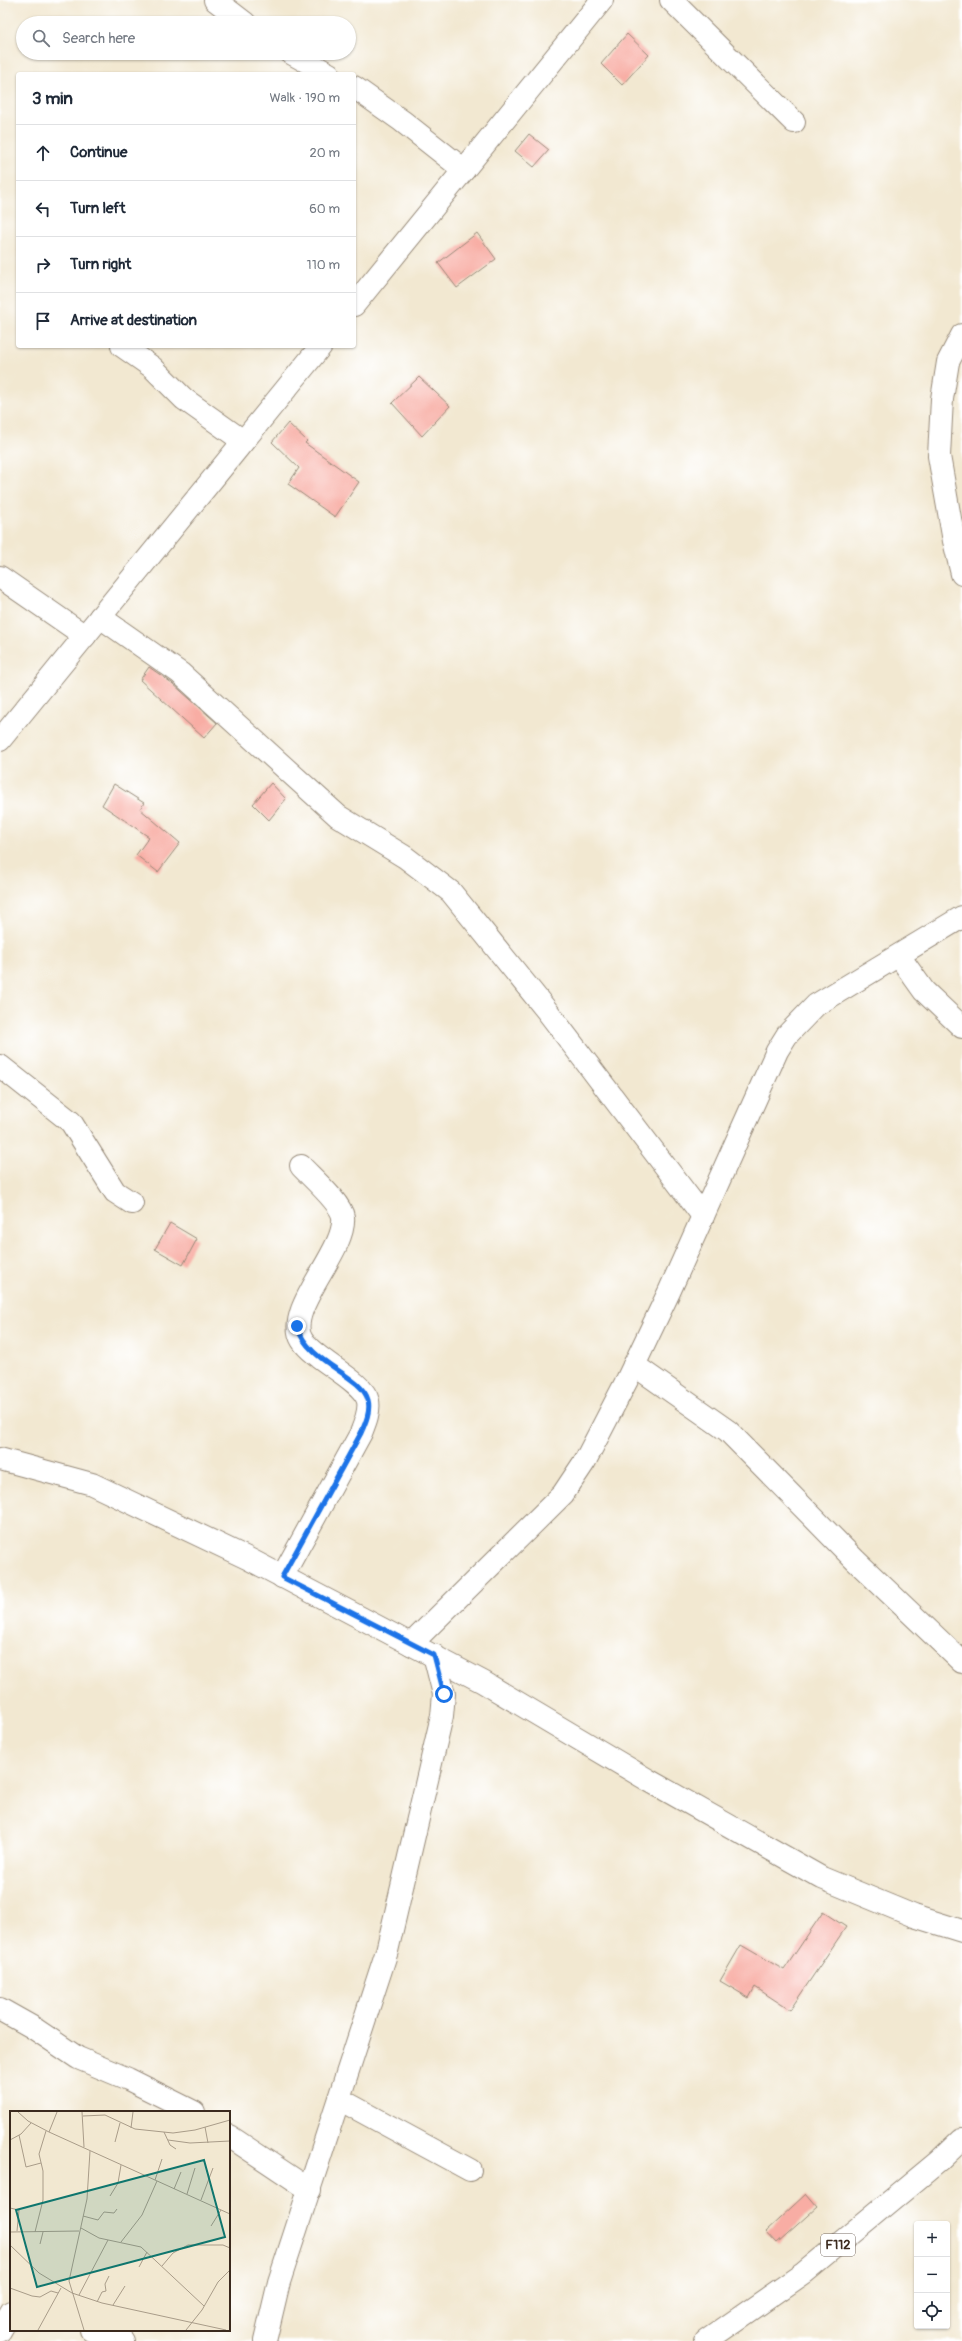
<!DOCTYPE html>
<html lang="en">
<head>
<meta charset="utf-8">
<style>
	:root { --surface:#fff; --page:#f2f2f3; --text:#1f2937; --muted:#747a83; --line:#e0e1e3 }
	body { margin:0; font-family:Pangolin,sans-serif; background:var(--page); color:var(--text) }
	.controls { position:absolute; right:12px; bottom:12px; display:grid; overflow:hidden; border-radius:4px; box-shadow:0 1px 3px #0004 }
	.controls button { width:36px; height:36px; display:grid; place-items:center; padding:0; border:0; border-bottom:1px solid var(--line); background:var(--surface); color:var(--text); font:20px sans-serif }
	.stop { position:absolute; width:12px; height:12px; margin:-9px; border:3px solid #1a73e8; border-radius:50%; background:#fff }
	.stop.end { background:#1a73e8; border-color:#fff; box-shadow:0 1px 4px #0008 }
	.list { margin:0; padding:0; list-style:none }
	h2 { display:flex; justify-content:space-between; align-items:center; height:52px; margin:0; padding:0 16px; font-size:17px }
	h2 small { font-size:13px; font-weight:400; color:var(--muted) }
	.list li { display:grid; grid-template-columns:26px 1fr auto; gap:12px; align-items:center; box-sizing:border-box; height:56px; padding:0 16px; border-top:1px solid var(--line) }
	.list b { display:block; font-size:15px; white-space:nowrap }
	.list em { font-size:13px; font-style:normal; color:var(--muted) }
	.icon { flex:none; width:22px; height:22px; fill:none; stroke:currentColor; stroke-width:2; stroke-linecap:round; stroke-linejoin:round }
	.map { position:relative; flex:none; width:962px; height:2341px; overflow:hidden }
	.search { position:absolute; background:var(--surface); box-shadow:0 1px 3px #0004; left:16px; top:16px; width:340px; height:44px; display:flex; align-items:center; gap:10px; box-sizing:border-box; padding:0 14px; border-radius:22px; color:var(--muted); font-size:15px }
	.panel { position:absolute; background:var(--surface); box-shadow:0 1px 3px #0004; left:16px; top:72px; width:340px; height:276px; border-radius:4px }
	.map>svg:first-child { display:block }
</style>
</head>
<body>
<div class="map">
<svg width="962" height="2341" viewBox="0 0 962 2341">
	<rect width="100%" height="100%" fill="#fff"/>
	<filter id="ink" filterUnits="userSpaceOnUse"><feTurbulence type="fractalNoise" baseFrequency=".025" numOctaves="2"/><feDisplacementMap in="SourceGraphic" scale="8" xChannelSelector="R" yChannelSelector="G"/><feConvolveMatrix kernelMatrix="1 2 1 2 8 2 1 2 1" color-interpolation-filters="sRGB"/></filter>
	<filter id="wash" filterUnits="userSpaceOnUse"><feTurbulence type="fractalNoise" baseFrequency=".012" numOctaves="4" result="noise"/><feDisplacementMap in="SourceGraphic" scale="16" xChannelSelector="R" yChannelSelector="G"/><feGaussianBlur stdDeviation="0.9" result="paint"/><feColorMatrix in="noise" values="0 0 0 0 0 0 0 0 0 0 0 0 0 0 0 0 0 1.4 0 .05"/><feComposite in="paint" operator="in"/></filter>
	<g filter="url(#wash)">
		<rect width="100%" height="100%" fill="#f2e8d1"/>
		<g id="blocks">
			<!-- building -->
			<g fill="#f8ada4">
				<polygon points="627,34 649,55 622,85 601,64"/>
				<polygon points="529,134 549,150 534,167 515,151"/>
				<polygon points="477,233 496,259 457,288 438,263"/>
				<polygon points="419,377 450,406 422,436 392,403"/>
				<polygon points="288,423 307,441 305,443 359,482 335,517 288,484 299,468 272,442"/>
				<polygon points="149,667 172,683 217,723 204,738 140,680"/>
				<polygon points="271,783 286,799 269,820 253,804"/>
				<polygon points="114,784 144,803 140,809 180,843 158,872 136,855 149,837 102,805"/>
				<polygon points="170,1223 197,1239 183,1265 155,1249"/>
				<polygon points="823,1912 846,1927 790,2010 755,1987 749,1998 720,1981 741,1945 784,1970"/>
				<polygon points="806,2194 817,2207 777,2243 766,2231"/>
			</g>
		</g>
	</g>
	<g filter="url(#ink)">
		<use href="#blocks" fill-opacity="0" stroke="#968978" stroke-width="1"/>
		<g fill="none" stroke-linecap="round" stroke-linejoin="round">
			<defs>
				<g id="minor">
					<polyline points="215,0 245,23"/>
					<polyline points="671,0 794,122"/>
					<polyline points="291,53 329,74"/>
					<polyline points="354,87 402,121 464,170"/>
					<polyline points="962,335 948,362 942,399 939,456 954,541 962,574"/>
					<polyline points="122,346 152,367 184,399 243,441"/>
					<polyline points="0,577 85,636"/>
					<polyline points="100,617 180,673 338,816 405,857 451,892 548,1012 703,1216"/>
					<polyline points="899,956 924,991 962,1027"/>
					<polyline points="0,1066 71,1122 115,1192 132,1203"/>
					<polyline points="634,1365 728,1431 855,1560 962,1662"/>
					<path d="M282 1577 361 1433C365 1423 370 1411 368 1401 363 1380 314 1360 302 1340 283 1310 347 1251 343 1217 341 1203 311 1177 301 1166"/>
					<polyline points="411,1644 563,1494 585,1461 627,1380 669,1292 777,1051 787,1035 816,1005 962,917"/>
					<polyline points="0,2009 32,2027 78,2058 128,2079 194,2112"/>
					<polyline points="339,2099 470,2170"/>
					<polyline points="229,2136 310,2190"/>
					<polyline points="91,2330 123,2341"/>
					<polyline points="0,2331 11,2312"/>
					<polyline points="265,2341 279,2282 387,1951 442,1716 444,1694 434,1655"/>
				</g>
				<g id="major">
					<polyline points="354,305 602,0"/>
					<polyline points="0,740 321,346"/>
					<polyline points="0,1459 92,1484 247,1558 483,1682 648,1780 822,1878 914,1916 962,1931"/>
					<polyline points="706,2341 804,2273 939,2161 962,2139"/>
				</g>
			</defs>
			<!-- minor casing -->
			<use href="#minor" stroke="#968978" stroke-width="24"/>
			<!-- major casing -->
			<use href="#major" stroke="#968978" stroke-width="24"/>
			<!-- minor -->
			<use href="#minor" stroke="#fff" stroke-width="22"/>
			<!-- major -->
			<use href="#major" stroke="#fff" stroke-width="22"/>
		</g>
	</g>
	<g fill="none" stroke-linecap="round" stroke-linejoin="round" filter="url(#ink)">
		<!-- route -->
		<path stroke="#1a73e8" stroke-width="5" d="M297 1326C308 1364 361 1374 368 1400 371 1411 365 1424 361 1433L282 1577 434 1655 444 1694"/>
	</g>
	<g text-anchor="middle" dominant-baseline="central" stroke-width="3.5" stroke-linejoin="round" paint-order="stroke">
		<!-- shield labels -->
		<rect fill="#fff" stroke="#766a62" stroke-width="1" x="821" y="2234" width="34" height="22" rx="3"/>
		<g font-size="13" font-weight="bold" fill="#3b2a1e">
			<text x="838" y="2245">F112</text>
		</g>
	</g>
	<!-- overview -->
	<g transform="translate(10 2111)">
		<rect width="220" height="220" fill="#f2e8d1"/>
		<path fill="none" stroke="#a99c89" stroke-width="1" d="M8 1 18 10 39 21 220 103M72 1 74 36M73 5 95 4 125 18 163 22 185 19 220 9M195 16 198 32M121 17 123 1M39 21 47 1M154 21 160 34 166 38M9 24 16 56 31 52M0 29 11 23 21 12M158 29 180 32 220 30M105 31 110 12M145 69 152 48M164 78 171 61M177 83 185 57M100 85 108 72 111 54M191 89 203 57M0 97 9 99 7 120M73 105 88 109 94 101 104 102 107 98M201 115 211 99M71 117 89 127 131 136 194 195M0 121 69 120M25 121 33 89V60L29 43 36 20M111 131 132 104 147 70M30 133 33 121M0 134 29 162 62 182 92 192 216 219M152 155 163 142 178 134H213L220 137M129 156 137 141M0 177 22 185 30 186 41 180 48 182M69 184 98 129M87 191 92 181 96 180 95 173 99 165M103 194 115 175M28 219 51 177M74 219 59 170 77 88 80 40M176 219 192 199 208 171 220 159"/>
		<path fill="#0f766e" fill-opacity="0.15" stroke="#0f766e" stroke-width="2" d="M194 49 215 126 27 176 6 99Z"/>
		<rect width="220" height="220" fill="none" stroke="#3b2a1e" stroke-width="2"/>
	</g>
</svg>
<div class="controls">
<button>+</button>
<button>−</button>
<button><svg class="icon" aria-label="locate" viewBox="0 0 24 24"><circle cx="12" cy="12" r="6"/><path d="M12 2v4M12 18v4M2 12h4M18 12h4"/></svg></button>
</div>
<div class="stop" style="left:444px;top:1694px"></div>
<div class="stop end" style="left:297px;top:1326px"></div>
<div class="search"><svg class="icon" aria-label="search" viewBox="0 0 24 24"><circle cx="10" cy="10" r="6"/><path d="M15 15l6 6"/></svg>Search here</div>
<section class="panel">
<h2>3 min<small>Walk · 190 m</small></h2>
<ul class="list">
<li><svg class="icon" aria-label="ahead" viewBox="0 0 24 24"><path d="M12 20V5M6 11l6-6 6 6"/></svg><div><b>Continue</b></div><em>20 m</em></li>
<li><svg class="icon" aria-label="left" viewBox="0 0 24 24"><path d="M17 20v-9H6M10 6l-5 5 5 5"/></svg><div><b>Turn left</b></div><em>60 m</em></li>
<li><svg class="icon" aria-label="right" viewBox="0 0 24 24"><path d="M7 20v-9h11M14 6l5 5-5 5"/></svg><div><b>Turn right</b></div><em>110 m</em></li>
<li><svg class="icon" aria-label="arrive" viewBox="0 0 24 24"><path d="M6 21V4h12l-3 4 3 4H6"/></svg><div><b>Arrive at destination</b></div></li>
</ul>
</section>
</div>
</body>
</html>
